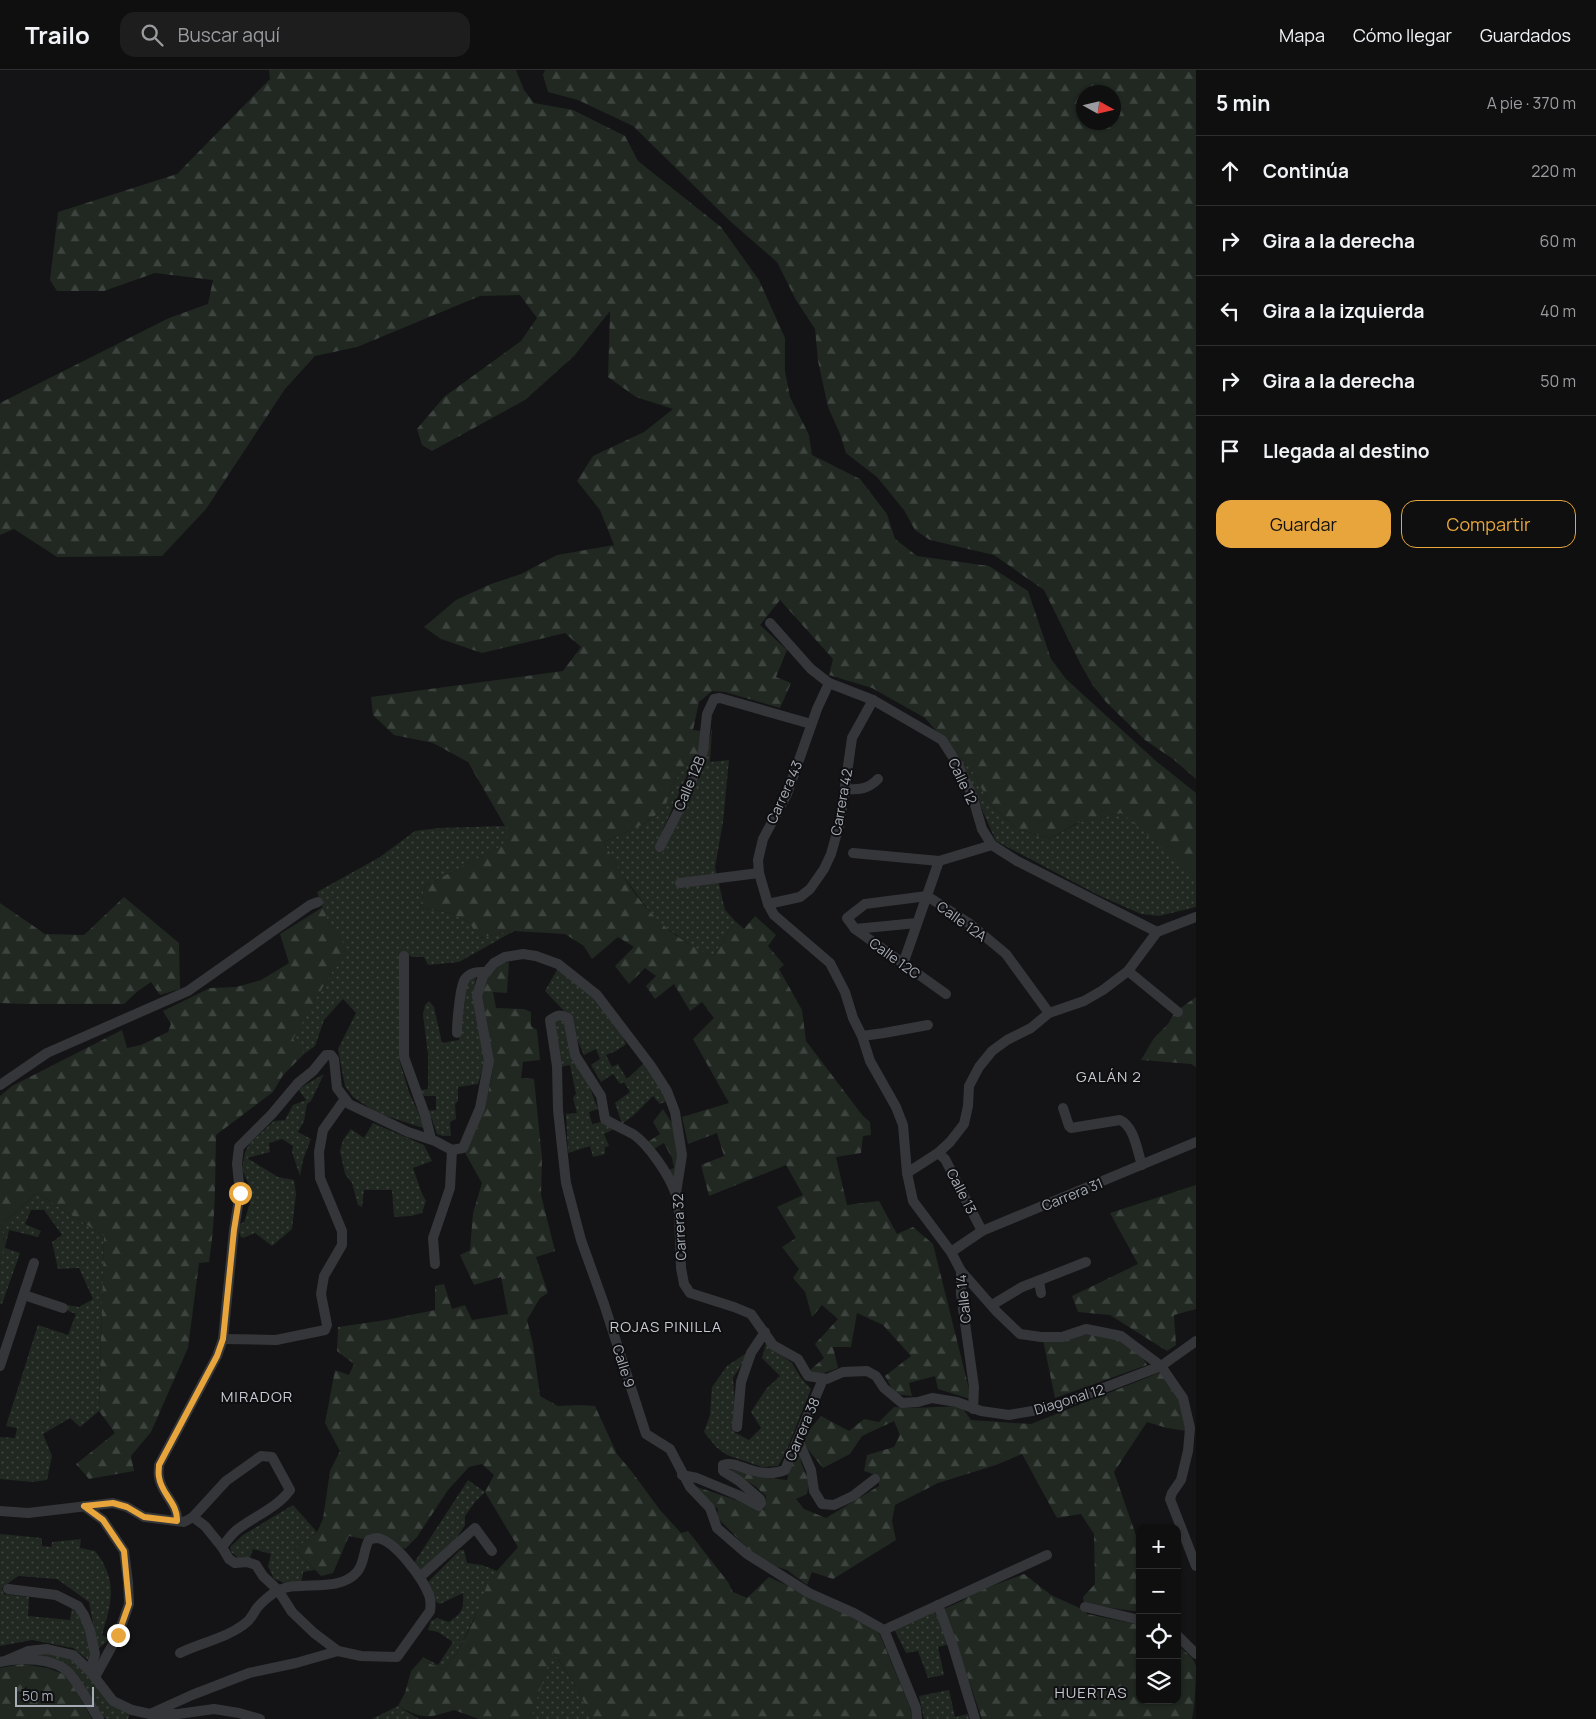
<!DOCTYPE html>
<html lang="es">
<head>
<meta charset="utf-8">
<style>
	:root { --surface:#0f0f10; --page:#1d1d1e; --text:#f1f3f6; --muted:#9b9c9f; --line:#2f2f30; --accent:#e7a53b }
	body { margin:0; font-family:Manrope,sans-serif; background:var(--page); color:var(--text) }
	.controls { position:absolute; right:15px; bottom:15px; display:grid; overflow:hidden; border-radius:10px; box-shadow:0 1px 4px #0004 }
	.controls button { width:45px; height:45px; display:grid; place-items:center; padding:0; border:0; border-bottom:1px solid var(--line); background:var(--surface); color:var(--text); font:25px sans-serif }
	.compass { position:absolute; left:1076px; top:15px; width:45px; height:45px; border-radius:50%; background:var(--surface); box-shadow:0 1px 4px #0004; rotate:98deg }
	.scale { position:absolute; left:15px; bottom:12px; width:79px; box-sizing:border-box; padding-left:5px; border:2px solid #a6acb5; border-top:0; font-size:14px; line-height:18px; white-space:nowrap; color:#a6acb5; -webkit-text-stroke:4px #0f0f11; paint-order:stroke }
	.stop { position:absolute; width:15px; height:15px; margin:-11px; border:4px solid #e7a53b; border-radius:50%; background:#fff }
	.stop.end { background:#e7a53b; border-color:#fff; box-shadow:0 1px 5px #0008 }
	.list { margin:0; padding:0; list-style:none }
	h2 { display:flex; justify-content:space-between; align-items:center; height:65px; margin:0; padding:0 20px; font-size:21px }
	h2 small { font-size:16px; font-weight:400; color:var(--muted) }
	.list li { display:grid; grid-template-columns:32px 1fr auto; gap:15px; align-items:center; box-sizing:border-box; height:70px; padding:0 20px; border-top:1px solid var(--line) }
	.list b { display:block; font-size:19px; white-space:nowrap }
	.list em { font-size:16px; font-style:normal; color:var(--muted) }
	.actions { display:flex; gap:10px; padding:15px 20px }
	.actions a { flex:1; padding:11px 0; border:1px solid var(--accent); border-radius:15px; text-align:center; font-size:18px; color:var(--accent) }
	.actions .main { background:var(--accent); color:#111 }
	.icon { flex:none; width:28px; height:28px; fill:none; stroke:currentColor; stroke-width:2; stroke-linecap:round; stroke-linejoin:round }
	.map { position:relative; flex:none; width:1196px; height:1649px; overflow:hidden }
	header { display:flex; align-items:center; gap:30px; box-sizing:border-box; height:70px; padding:0 25px; background:var(--surface); border-bottom:1px solid var(--line) }
	header strong { font-size:24px }
	nav { display:flex; gap:28px; margin-inline-start:auto; font-size:18px }
	.search { width:350px; height:45px; background:var(--page); display:flex; align-items:center; gap:12px; box-sizing:border-box; padding:0 18px; border-radius:15px; color:var(--muted); font-size:19px }
	main { display:flex }
	aside { flex:1; background:var(--surface) }
	.map>svg:first-child { display:block }
</style>
</head>
<body>
<header>
<strong>Trailo</strong>
<div class="search"><svg class="icon" aria-label="search" viewBox="0 0 24 24"><circle cx="10" cy="10" r="6"/><path d="M15 15l6 6"/></svg>Buscar aquí</div>
<nav><a>Mapa</a><a>Cómo llegar</a><a>Guardados</a></nav>
</header>
<main>
<div class="map">
<svg width="1196" height="1649" viewBox="0 0 1196 1649">
	<defs>
		<pattern id="grass-dots" width="8" height="8" patternUnits="userSpaceOnUse" patternTransform="scale(1.25)"><rect width="8" height="8" fill="#202821"/><path d="M2 2h.1M6 6h.1" fill="none" stroke="#3d443f" stroke-width="1.8" stroke-linecap="round"/></pattern>
		<pattern id="forest-firs" width="22" height="20" patternUnits="userSpaceOnUse" patternTransform="scale(1.25)"><rect width="22" height="20" fill="#202821"/><path d="M5 1l3.5 6h-7zM16 11l3.5 6h-7z" fill="#3d443f"/></pattern>
	</defs>
	<rect width="100%" height="100%" fill="#141416"/>
	<!-- grass -->
	<g fill="url(#grass-dots)">
		<polygon points="712,657 710,692 729,690 723,752 715,797 725,840 735,851 713,886 697,880 657,851 620,802 604,772 644,754 665,738 672,715 686,695 698,685 690,698 655,778 662,783 691,727 706,687"/>
		<polygon points="958,685 973,702 989,733 1016,758 1049,769 1080,752 1126,742 1196,807 1196,837 1159,846 1141,844 1098,825 996,771"/>
		<polygon points="505,756 512,761 502,776 425,816 420,838 450,843 469,852 480,868 516,860 459,892 428,895 424,887 412,887 404,882 400,888 399,989 409,1022 426,1059 377,1043 353,1027 345,1016 338,979 356,943 343,929 324,950 315,976 304,984 292,969 331,903 349,882 329,854 317,822 380,787 415,761 439,758"/>
		<polygon points="558,898 595,925 620,960 626,974 616,981 606,985 612,997 618,994 627,1009 644,993 668,1030 660,1034 653,1026 634,1045 622,1054 615,1033 630,1022 624,1012 620,1014 613,1004 601,1012 591,995 600,989 596,979 584,985 565,942 545,921"/>
		<polygon points="469,907 476,908 473,928 485,990 478,1014 458,1017 458,1031 455,1034 456,1049 450,1052 451,1066 443,1066 437,1064 432,1049 425,1041 436,1040 436,1026 424,1026 421,1020 428,1019 428,984 423,945 425,935 429,931 434,937 442,973 459,970 461,940"/>
		<polygon points="563,949 598,1039 589,1042 592,1054 606,1051 614,1059 604,1064 609,1076 605,1077 605,1084 593,1087 590,1076 568,1083 566,1044 577,1043 573,1028 576,1024 570,995 560,997 552,953"/>
		<polygon points="324,1004 311,1031 307,1034 304,1051 298,1062 311,1069 303,1090 300,1106 292,1082 293,1076 282,1069 269,1073 270,1082 247,1088 278,1107 294,1110 296,1124 292,1159 272,1176 255,1163 243,1168 240,1166 238,1155 244,1152 250,1133 248,1113 242,1099 245,1082 250,1073 274,1051 285,1050 293,1035 306,1030 298,1019"/>
		<polygon points="373,1053 424,1075 432,1091 413,1098 422,1124 426,1131 422,1143 411,1146 394,1147 392,1120 364,1120 362,1137 358,1135 352,1113 345,1104 340,1081 343,1070 351,1059 364,1068"/>
		<polygon points="37,1123 104,1166 99,1341 80,1357 70,1348 43,1364 52,1386 47,1410 32,1412 0,1409 0,1367 15,1368 17,1358 6,1356 38,1255 68,1265 76,1244 68,1241 67,1235 79,1237 93,1229 79,1198 58,1199 52,1172 62,1165 44,1140 31,1140 25,1154 41,1161 38,1167 9,1160 5,1178 20,1183 2,1234 0,1234 0,1190 5,1178 1,1155"/>
		<polygon points="766,1273 792,1293 801,1308 811,1319 786,1382 778,1396 762,1397 727,1385 716,1377 704,1362 710,1345 712,1317 727,1296 745,1284 745,1289 733,1308 736,1347 734,1362 749,1370 761,1358 751,1342 766,1319 780,1306 762,1288"/>
		<polygon points="468,1410 485,1422 475,1432 465,1446 465,1455 453,1474 421,1501 414,1493"/>
		<polygon points="293,1435 317,1462 295,1479 315,1500 303,1502 301,1515 294,1516 274,1509 268,1496 271,1484 253,1479 249,1491 241,1490 231,1482 230,1477 243,1465"/>
		<path d="M0 1464 42 1468V1476L51 1477 52 1472 81 1469 80 1478 95 1481C118 1510 112 1532 102 1565L110 1569 98 1579 89 1532 57 1509 18 1506 2 1518 4 1524 29 1527 28 1546 70 1550 72 1538 81 1546 91 1577 88 1590 73 1578 32 1570 0 1576Z"/>
		<path d="M460 1480H464L467 1493 482 1495 497 1501 456 1585 443 1599 421 1590 423 1587 438 1595 453 1572 438 1562 428 1560 431 1551 437 1548 449 1552C463 1542 464 1539 463 1523L440 1534 436 1532 424 1516Z"/>
		<polygon points="935,1542 950,1574 938,1577 944,1605 928,1608 918,1581 906,1583 894,1559"/>
		<polygon points="552,1580 577,1618 592,1649 528,1649 532,1644"/>
		<polygon points="38,1581 69,1588 130,1643 128,1649 106,1649 97,1641 72,1603 16,1585"/>
		<polygon points="949,1620 955,1647 968,1644 969,1649 924,1649 919,1626"/>
		<polygon points="398,1636 419,1649 372,1649"/>
	</g>
	<!-- forest -->
	<g fill="url(#forest-firs)" fill-rule="evenodd">
		<path d="M269 0H516L524 20 534 33 573 40 625 66 638 91 721 157 759 210 785 268V301L790 327 809 365 812 385 860 409 887 444 895 469 917 486 989 496 1028 521 1051 589 1066 609 1156 691 1196 723V807L1122 743 1077 753 1049 769 1016 758 989 733 973 702 925 648 872 618 829 605 833 589 780 530 760 555 787 580 776 607 791 613 780 638 725 622 712 621 699 632 693 660 701 661 699 685 686 695 672 715 665 738 644 754 604 772C630 822 659 864 713 886L735 851 744 859 755 846 776 865 768 876 784 895 779 899 802 940 806 971 863 1046 870 1052 871 1065 863 1066 861 1083 836 1087 847 1135 879 1131 897 1164 913 1157 933 1174 971 1327 967 1328 938 1319 935 1306 909 1313 912 1326 895 1324 885 1306 911 1286 883 1255 857 1243 851 1277H833L838 1298 821 1304 809 1301 824 1288 815 1274 838 1249 822 1235 812 1247 805 1222 793 1208 799 1199 782 1177 796 1168 777 1137 803 1125 786 1095 709 1126 701 1095 724 1086 717 1063 688 1074 682 1047 729 1033 693 969 714 948 702 932 690 941 674 914 655 929 646 916 656 906 645 898 629 914 615 896 634 877 618 867 592 889 584 876 565 864 513 861 479 868 469 852 450 843 420 838 425 816 501 776 511 761 505 756 468 692 433 673 394 665 373 645 371 627 563 601 581 577 565 563 482 583 441 569 424 557 456 530 491 514 521 504 557 485 614 475 600 440 577 411 593 386 644 362 673 339 636 327 608 307 610 241 574 286 525 330 432 381 422 375 417 359 444 327 521 271 537 248 520 225 480 226 357 277 315 286 285 319 206 439 162 486 57 487 14 459 0 465V333L169 248 208 234 213 210 155 203 104 221H57L50 210 58 142 177 104 270 9Z"/>
		<path d="M545 0H1196V709L1173 689 1145 670 1106 632 1092 614 1080 593 1044 520 994 485 930 470 915 460 904 440 877 407 846 383 840 364 828 337 818 291 815 259 796 230 777 192 731 152 633 56 578 30 548 22 543 5ZM1084 22H1114V52H1084Z"/>
		<polygon points="124,827 179,873 180,919 160,925 151,912 138,921 124,934 25,934 0,933 0,833 45,864 84,865"/>
		<path d="M323 837 329 854 350 882 331 903 293 969 304 984 283 1005 273 1022 216 1065C215 1109 216 1148 209 1192L199 1193 188 1278 151 1362 131 1386 134 1401 89 1409 76 1394 115 1363 99 1341 104 1166 37 1123 1 1155 5 1178 0 1190V1026L12 1016 122 960 127 978 141 975 168 962 171 954 163 941 210 918 236 917 261 910 289 893 280 864Z"/>
		<path d="M509 892 507 923 493 922 496 938 524 939 531 942V956L537 960 540 990 523 992 521 1008 534 1009 542 1088 541 1125 555 1181 536 1187 548 1223 540 1228 527 1250 533 1274 540 1326 558 1336 580 1335 595 1336 617 1384 632 1402 660 1440 681 1463 688 1461 728 1512 733 1522 747 1528 769 1507 854 1546 879 1563 910 1637 912 1649H592L577 1618 553 1581 532 1644 528 1649H479L454 1640C425 1649 424 1649 398 1636L405 1623 411 1601 421 1590 443 1599 456 1585 473 1552 489 1510 518 1477 485 1422 494 1405 482 1394 469 1397 448 1420 417 1467 405 1479 380 1465 363 1469 349 1466 333 1503 321 1506 295 1479 317 1462 323 1449 330 1401 340 1381 325 1353 335 1300 349 1305 354 1294 337 1281 338 1257 386 1250 435 1240V1216L444 1214 452 1239 465 1235 472 1250 508 1244 501 1207 474 1215 460 1185 470 1180 473 1143 482 1113 465 1083 467 1080C478 1053 490 1025 493 996 496 967 468 930 490 904 496 896 499 894 509 892Z"/>
		<polygon points="1196,927 1196,997 1191,994 1141,990 1154,968 1168,954 1175,942"/>
		<polygon points="663,1039 675,1058 679,1094 675,1117 668,1100 674,1098 672,1088 664,1073 652,1080 648,1072 660,1064 653,1052"/>
		<polygon points="1196,1115 1196,1239 1174,1245 1176,1275 1167,1281 1110,1245 1078,1242 1072,1226 1138,1194 1110,1143"/>
		<polygon points="1083,1264 1120,1267 1142,1287 1147,1295 1055,1328 1043,1270"/>
		<polygon points="1161,1302 1179,1330 1186,1361 1167,1358 1147,1352 1114,1402 1140,1477 1140,1542 1084,1534 1083,1527 1095,1514 1094,1464 1081,1444 1057,1448 1022,1384 996,1395 938,1413 895,1435 892,1451 896,1470 833,1509 812,1502 807,1515 787,1500 768,1494 747,1478 717,1447 718,1439 694,1416 736,1430 755,1439 764,1440 766,1426 755,1416 732,1402 731,1396 752,1406 787,1410 790,1397 800,1385 801,1393 809,1411 807,1424 796,1429 804,1439 826,1448 879,1416 879,1406 864,1401 867,1385 894,1377 900,1365 894,1351 862,1366 850,1384 823,1398 802,1372 809,1360 821,1346 849,1361 864,1349 879,1352 894,1337 913,1338 961,1336 971,1350 1031,1354"/>
		<path d="M1024 1504 1051 1525 1084 1540 1087 1544 1140 1555V1630H1177V1575C1184 1581 1193 1586 1196 1596 1196 1607 1195 1638 1192 1649H982L944 1539 962 1531 973 1523Z"/>
		<polygon points="22,1594 48,1598 68,1606 92,1649 0,1649 0,1598"/>
	</g>
	<g fill="none" stroke-linecap="round" stroke-linejoin="round">
		<!-- street -->
		<g stroke="#35363a" stroke-width="10">
			<polyline points="770,553 811,599 829,613 873,630 942,670 958,695 972,725 982,759 992,775 1017,791 1157,862"/>
			<polyline points="829,613 817,639 787,724 763,769 758,790 759,803 768,834 774,845 830,893 845,922 853,948 862,966 870,991 896,1037 903,1055 907,1103 913,1131 951,1182 961,1201 961,1224 974,1317 973,1339"/>
			<path d="M845 719C860 720 868 719 878 709"/>
			<polyline points="660,777 687,724 703,681 707,644 714,629 720,628 811,654"/>
			<polyline points="853,783 939,791 992,775"/>
			<polyline points="680,813 759,803"/>
			<polyline points="768,834 800,827 810,819 824,799 831,784 840,752 852,668 873,630"/>
			<polyline points="855,859 917,853"/>
			<polyline points="404,886 404,987 425,1045 431,1069"/>
			<polyline points="903,894 939,791"/>
			<polyline points="1128,901 1178,942"/>
			<polyline points="946,924 855,859 847,848 865,834 927,826 970,854 1006,884 1049,943"/>
			<path d="M457 963C457 952 460 916 465 909 471 901 479 902 487 902"/>
			<polyline points="862,966 884,963 928,955"/>
			<polyline points="0,1015 47,983 188,921 310,835 318,832"/>
			<path d="M1063 1038 1069 1056 1071 1058 1120 1050C1134 1056 1137 1080 1142 1095"/>
			<polyline points="452,1080 463,1078 480,1038 489,991 477,926 483,906 494,893 505,887 523,884 536,886 558,894 597,925 651,996 667,1021 675,1042 682,1085 676,1123 679,1143 681,1198 684,1214 690,1223 734,1237 751,1244 773,1275 798,1289 808,1306 827,1309 843,1302 867,1301 876,1306 884,1318 902,1333 918,1332 932,1328 957,1332 981,1341 1009,1345 1038,1340 1062,1334 1161,1296 1196,1271"/>
			<polyline points="938,1083 945,1089 982,1161"/>
			<polyline points="907,1103 938,1083 950,1072 964,1054 968,1036 969,1016 979,997 992,981 1007,970 1031,958 1049,943 1084,931 1103,920 1128,901 1157,862 1196,847"/>
			<path d="M675 1122C669 1105 649 1075 633 1064 624 1059 614 1055 605 1049L601 1026 575 985 568 948C560 944 557 945 550 950L557 996 558 1040 566 1113 581 1170 604 1234 646 1364 670 1379 690 1417 710 1438 717 1458 747 1484 809 1523 854 1543 884 1560 916 1638 917 1649"/>
			<polyline points="951,1182 982,1161 1196,1072"/>
			<polyline points="435,1194 433,1168 450,1118 452,1080"/>
			<polyline points="961,1201 997,1242 1020,1264 1041,1267 1062,1267 1086,1259 1121,1266 1161,1296 1183,1328 1190,1358 1188,1381 1181,1410 1172,1423 1170,1429 1196,1496"/>
			<polyline points="1039,1211 1041,1223"/>
			<polyline points="24,1225 63,1238"/>
			<polyline points="992,1235 1022,1217 1086,1192"/>
			<polyline points="223,1269 276,1270 325,1260 327,1255 321,1224 324,1206 342,1175 342,1161 320,1108 319,1082 323,1060 345,1029"/>
			<polyline points="0,1296 34,1193"/>
			<polyline points="737,1357 741,1312 751,1283 765,1262"/>
			<polyline points="798,1370 811,1400 814,1421 822,1434 834,1435 853,1426 875,1409"/>
			<path d="M682 1405 697 1408 738 1425 759 1436 761 1433 760 1429 739 1411 723 1401V1395C734 1391 743 1399 754 1401 765 1404 775 1404 785 1400L823 1309"/>
			<polyline points="84,1436 103,1450 124,1481 128,1512 129,1534 118,1565 95,1607"/>
			<polyline points="0,1441 28,1443 113,1433 127,1437 144,1447 184,1452 193,1447 205,1456 222,1477 229,1489 235,1493 247,1492 256,1495 263,1506 278,1520 292,1542 314,1563 338,1581"/>
			<path d="M193 1447 226 1411 261 1386 272 1387 290 1420C277 1438 255 1446 238 1459 232 1463 227 1471 222 1477"/>
			<path d="M177 1451C178 1433 161 1424 159 1407 158 1403 159 1399 159 1395L217 1286 223 1269 234 1160 240 1123 237 1094 239 1077 272 1044 298 1013 313 1001 326 985H331L334 989 337 1018 349 1034 408 1062 435 1071 452 1080"/>
			<polyline points="420,1507 475,1458 492,1481"/>
			<polyline points="8,1519 56,1525 78,1536 84,1545 90,1560 95,1584 90,1601"/>
			<polyline points="938,1535 952,1573 975,1649"/>
			<polyline points="1085,1537 1140,1550"/>
			<polyline points="884,1560 1047,1485"/>
			<polyline points="1177,1565 1196,1584"/>
			<polyline points="7,1590 28,1581 47,1579 73,1585 90,1601 113,1631 132,1640 150,1644 178,1644 214,1639 239,1643 260,1649"/>
			<path d="M0 1592C19 1587 54 1588 68 1602 78 1612 91 1637 99 1649"/>
			<path d="M150 1644 192 1625 249 1603 296 1593 338 1581 361 1586 397 1587 430 1541C431 1535 431 1531 429 1525 423 1509 395 1470 377 1468 374 1468 372 1469 369 1470 363 1480 365 1493 357 1502 338 1524 299 1509 277 1521 271 1524 261 1533 257 1538 254 1542 252 1547 248 1551 229 1568 202 1572 180 1583"/>
		</g>
	</g>
	<g fill="none" stroke-linecap="round" stroke-linejoin="round">
		<!-- route -->
		<path stroke="#e7a53b" stroke-width="6" d="M118 1565 129 1534 124 1481 103 1450 84 1436 113 1433 127 1437 144 1447 177 1451C178 1433 161 1424 159 1407 158 1403 159 1399 159 1395L217 1286 223 1269 234 1160 240 1123"/>
	</g>
	<g text-anchor="middle" dominant-baseline="central" stroke-width="4" stroke-linejoin="round" paint-order="stroke">
		<!-- street labels -->
		<g font-size="14" fill="#a6acb5" stroke="#0f0f11">
			<text transform="translate(963 711) rotate(65)">Calle 12</text>
			<text transform="translate(689 713) rotate(-67)">Calle 12B</text>
			<text transform="translate(784 722) rotate(-66)">Carrera 43</text>
			<text transform="translate(841 732) rotate(-80)">Carrera 42</text>
			<text transform="translate(962 851) rotate(36)">Calle 12A</text>
			<text transform="translate(895 888) rotate(36)">Calle 12C</text>
			<text transform="translate(962 1121) rotate(63)">Calle 13</text>
			<text transform="translate(1072 1124) rotate(-22)">Carrera 31</text>
			<text transform="translate(679 1157) rotate(-93)">Carrera 32</text>
			<text transform="translate(963 1229) rotate(-96)">Calle 14</text>
			<text transform="translate(624 1296) rotate(73)">Calle 9</text>
			<text transform="translate(1069 1329) rotate(-17)">Diagonal 12</text>
			<text transform="translate(802 1359) rotate(-67)">Carrera 38</text>
		</g>
		<!-- neighbourhood labels -->
		<g font-size="15" letter-spacing="1" fill="#c7cad1" stroke="#0f0f11">
			<text x="1109" y="1006">GALÁN 2</text>
			<text x="666" y="1256">ROJAS PINILLA</text>
			<text x="257" y="1326">MIRADOR</text>
			<text x="1091" y="1622">HUERTAS</text>
		</g>
	</g>
</svg>
<div class="controls">
<button>+</button>
<button>−</button>
<button><svg class="icon" aria-label="locate" viewBox="0 0 24 24"><circle cx="12" cy="12" r="6"/><path d="M12 2v4M12 18v4M2 12h4M18 12h4"/></svg></button>
<button><svg class="icon" aria-label="layers" viewBox="0 0 24 24"><path d="M12 4l9 5-9 5-9-5zM3 14l9 5 9-5"/></svg></button>
</div>
<svg class="compass" viewBox="-18 -18 36 36"><path d="M0-13l5 13h-10z" fill="#e53935"/><path d="M0 13l5-13h-10z" fill="#9b9c9f"/></svg>
<div class="scale">50 m</div>
<div class="stop" style="left:240px;top:1123px"></div>
<div class="stop end" style="left:118px;top:1565px"></div>
</div>
<aside>
<h2>5 min<small>A pie · 370 m</small></h2>
<ul class="list">
<li><svg class="icon" aria-label="ahead" viewBox="0 0 24 24"><path d="M12 20V5M6 11l6-6 6 6"/></svg><div><b>Continúa</b></div><em>220 m</em></li>
<li><svg class="icon" aria-label="right" viewBox="0 0 24 24"><path d="M7 20v-9h11M14 6l5 5-5 5"/></svg><div><b>Gira a la derecha</b></div><em>60 m</em></li>
<li><svg class="icon" aria-label="left" viewBox="0 0 24 24"><path d="M17 20v-9H6M10 6l-5 5 5 5"/></svg><div><b>Gira a la izquierda</b></div><em>40 m</em></li>
<li><svg class="icon" aria-label="right" viewBox="0 0 24 24"><path d="M7 20v-9h11M14 6l5 5-5 5"/></svg><div><b>Gira a la derecha</b></div><em>50 m</em></li>
<li><svg class="icon" aria-label="arrive" viewBox="0 0 24 24"><path d="M6 21V4h12l-3 4 3 4H6"/></svg><div><b>Llegada al destino</b></div></li>
</ul>
<div class="actions"><a class="main">Guardar</a><a>Compartir</a></div>
</aside>
</main>
</body>
</html>
